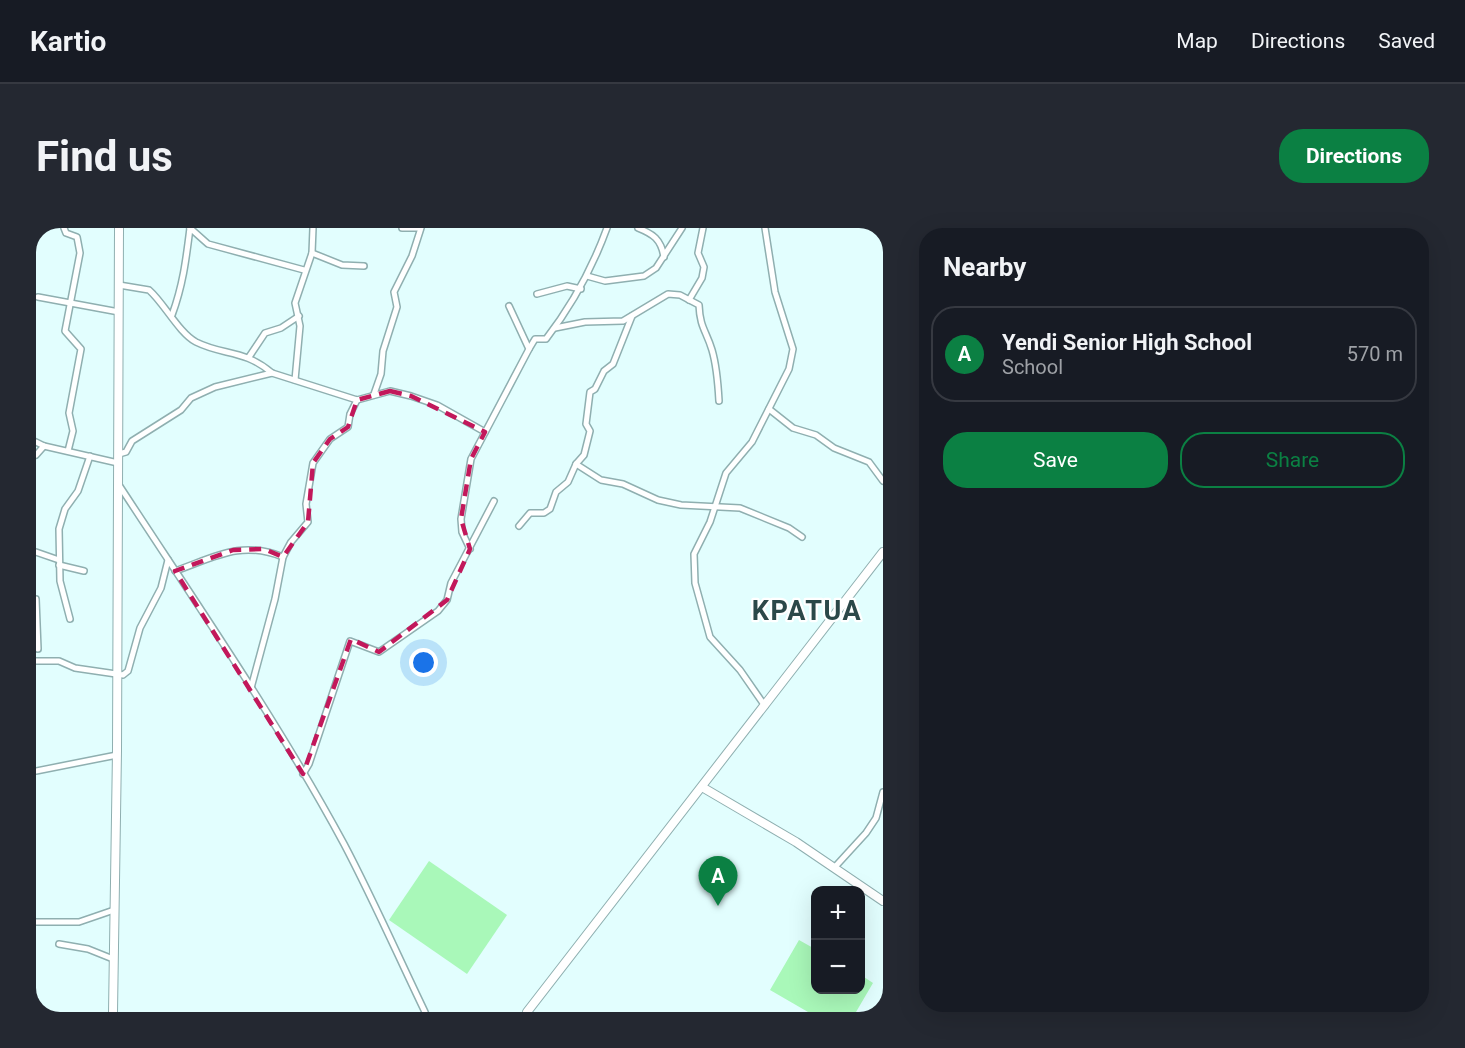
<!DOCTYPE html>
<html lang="en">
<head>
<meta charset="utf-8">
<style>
	:root { --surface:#171b24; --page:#242831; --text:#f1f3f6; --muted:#9ea1a6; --line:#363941; --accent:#0b8043 }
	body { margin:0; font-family:Roboto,sans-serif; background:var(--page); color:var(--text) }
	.controls { position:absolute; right:18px; bottom:18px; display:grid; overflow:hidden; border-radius:12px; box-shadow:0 6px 24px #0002 }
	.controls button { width:54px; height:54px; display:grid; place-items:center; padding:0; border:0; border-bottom:2px solid var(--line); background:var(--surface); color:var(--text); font:30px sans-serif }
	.you { position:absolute; left:388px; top:435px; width:21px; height:21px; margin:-15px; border:4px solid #fff; border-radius:50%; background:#1a73e8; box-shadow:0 0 0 9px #1a73e833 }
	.badge { display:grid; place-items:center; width:39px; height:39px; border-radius:50%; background:var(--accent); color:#fff; font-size:20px; font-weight:700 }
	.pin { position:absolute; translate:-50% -50px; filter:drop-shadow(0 2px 3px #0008) }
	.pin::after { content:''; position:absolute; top:32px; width:21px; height:18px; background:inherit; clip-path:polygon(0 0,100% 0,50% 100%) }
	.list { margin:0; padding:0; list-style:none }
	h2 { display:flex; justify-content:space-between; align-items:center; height:78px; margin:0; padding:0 24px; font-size:26px }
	h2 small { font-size:20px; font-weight:400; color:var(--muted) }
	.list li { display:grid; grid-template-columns:39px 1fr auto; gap:18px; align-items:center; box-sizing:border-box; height:96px; margin:0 12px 12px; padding:0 12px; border:2px solid var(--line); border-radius:24px }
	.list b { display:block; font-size:22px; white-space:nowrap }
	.list p { margin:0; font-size:20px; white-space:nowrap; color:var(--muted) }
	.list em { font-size:20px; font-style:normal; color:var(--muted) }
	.actions { display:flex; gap:12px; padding:18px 24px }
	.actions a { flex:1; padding:14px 0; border:2px solid var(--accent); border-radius:24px; text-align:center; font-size:21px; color:var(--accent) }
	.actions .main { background:var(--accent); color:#fff }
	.map { position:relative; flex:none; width:847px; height:784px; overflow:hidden; border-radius:24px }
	header { display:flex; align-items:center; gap:36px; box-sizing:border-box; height:84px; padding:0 30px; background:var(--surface); border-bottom:2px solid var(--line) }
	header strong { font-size:28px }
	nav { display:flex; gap:33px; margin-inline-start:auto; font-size:21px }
	.intro { display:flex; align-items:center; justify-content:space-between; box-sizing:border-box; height:144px; padding:0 36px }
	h1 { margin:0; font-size:42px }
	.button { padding:15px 27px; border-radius:24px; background:var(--accent); color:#fff; font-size:21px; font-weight:700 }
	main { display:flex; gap:36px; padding:0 36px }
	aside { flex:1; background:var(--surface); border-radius:24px; box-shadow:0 6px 24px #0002 }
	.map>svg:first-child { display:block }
</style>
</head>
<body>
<header>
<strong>Kartio</strong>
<nav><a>Map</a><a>Directions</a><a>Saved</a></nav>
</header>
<div class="intro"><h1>Find us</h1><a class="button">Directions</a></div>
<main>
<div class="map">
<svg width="847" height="784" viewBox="0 0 847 784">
	<rect width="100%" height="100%" fill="#e2fefe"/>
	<!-- green -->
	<g fill="#a9f8b9">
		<polygon points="393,633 471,687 431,746 353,692"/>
		<polygon points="763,712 779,721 780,762 824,762 825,747 837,755 820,784 772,784 734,762"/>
	</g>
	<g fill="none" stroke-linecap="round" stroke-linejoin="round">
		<defs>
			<g id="street">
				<polyline points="28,0 30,5 41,9 44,25 29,103 45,121 33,185 37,203 32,223"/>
				<polyline points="154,0 172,16 268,42"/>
				<polyline points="366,0 384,0"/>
				<path d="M602 0C617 6 625 11 628 29"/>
				<polyline points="276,25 306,37 328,38"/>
				<polyline points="551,48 569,53 608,48 620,40 646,0"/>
				<path d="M83 57 113 62C128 75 143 105 160 114 188 128 208 121 236 145L321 172 354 163 375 168 401 177 449 204"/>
				<polyline points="501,66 531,58 545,61"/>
				<polyline points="2,69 83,84"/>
				<polyline points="653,72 666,50 668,39 662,25 667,0"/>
				<path d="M136 87C147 57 150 32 154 0"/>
				<path d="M519 100 549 94 587 93 632 66 644 67 663 77C664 100 670 102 676 122 681 139 682 155 683 173"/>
				<path d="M493 121 499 111H510C537 76 556 41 571 0"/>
				<polyline points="213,129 229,105 245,100 263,88"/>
				<polyline points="259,152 264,98 259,75 276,25 277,0"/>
				<polyline points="338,166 345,146 347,123 361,79 358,64 376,28 385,0"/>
				<polyline points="733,181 757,200 780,207 798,220 833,234 847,253"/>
				<polyline points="0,214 8,218 82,235"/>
				<polyline points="83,226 90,224 96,213 145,182 155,170 179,159 236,145"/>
				<polyline points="0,227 8,218"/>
				<polyline points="540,236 565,252 587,256 622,272 645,277 704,280 753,300 766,309"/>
				<path d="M83 257C160 375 241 492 308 616 337 671 362 728 389 784"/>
				<polyline points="483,298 494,285 508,285 514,281 520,264 532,254 540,236 548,227 554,203 550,196 554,164 559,161 568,143 577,136 596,88"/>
				<polyline points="434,321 426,304 425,291 435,231 493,121 473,78"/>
				<polyline points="0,324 23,332"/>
				<polyline points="23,337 48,343"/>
				<path d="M139 343C179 329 205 312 247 329"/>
				<polyline points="0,371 2,421"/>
				<polyline points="34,391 24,353 23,301 29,281 42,263 54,228"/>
				<polyline points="0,433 23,433 39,440 87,447 92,443 104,400 125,360 132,332"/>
				<polyline points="215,460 239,371 247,329 255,314 272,294 270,276 277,235 294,211 312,199 314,186 321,172"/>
				<polyline points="729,478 704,442 674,409 659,355 658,326 674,294 690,245 716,214 753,141 757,121 739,64 729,0"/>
				<polyline points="0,543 81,527"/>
				<polyline points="267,546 273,536 314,413 343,424 402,383 411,372 415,355 458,273"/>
				<polyline points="798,640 830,605 840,590 847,564"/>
				<polyline points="0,694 43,694 78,682"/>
				<polyline points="23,716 52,721 77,731"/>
			</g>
			<g id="secondary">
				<polyline points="666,559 760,614 847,673"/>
				<polyline points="77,784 81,523 83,0"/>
				<polyline points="491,784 847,324"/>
			</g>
		</defs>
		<!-- street casing -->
		<use href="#street" stroke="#8fafb0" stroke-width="8"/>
		<!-- secondary casing -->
		<use href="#secondary" stroke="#8fafb0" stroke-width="10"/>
		<!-- street -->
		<use href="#street" stroke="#fff" stroke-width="5"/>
		<!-- secondary -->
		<use href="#secondary" stroke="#fff" stroke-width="8"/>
	</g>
	<!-- marked area -->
	<path fill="none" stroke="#c2185b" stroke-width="4.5" stroke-dasharray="12 8" stroke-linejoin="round" d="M354 163 375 168 449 204 435 231 425 291 434 321 411 372 343 424 315 411 267 546 139 343 197 322 228 321 247 329 272 294 277 235 294 211 312 199 321 172Z"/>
	<g text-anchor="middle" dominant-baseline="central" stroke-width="4.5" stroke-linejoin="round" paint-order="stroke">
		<!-- district labels -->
		<g font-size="27" font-weight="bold" letter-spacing="1.5" fill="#2b4849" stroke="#fff">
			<text x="771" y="383">KPATUA</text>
		</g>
	</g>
</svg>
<div class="controls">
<button>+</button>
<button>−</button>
</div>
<div class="you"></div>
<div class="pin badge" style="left:682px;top:678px">A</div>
</div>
<aside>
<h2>Nearby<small></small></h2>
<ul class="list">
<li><span class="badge">A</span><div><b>Yendi Senior High School</b><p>School</p></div><em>570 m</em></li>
</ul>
<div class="actions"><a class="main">Save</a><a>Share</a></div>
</aside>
</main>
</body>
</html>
